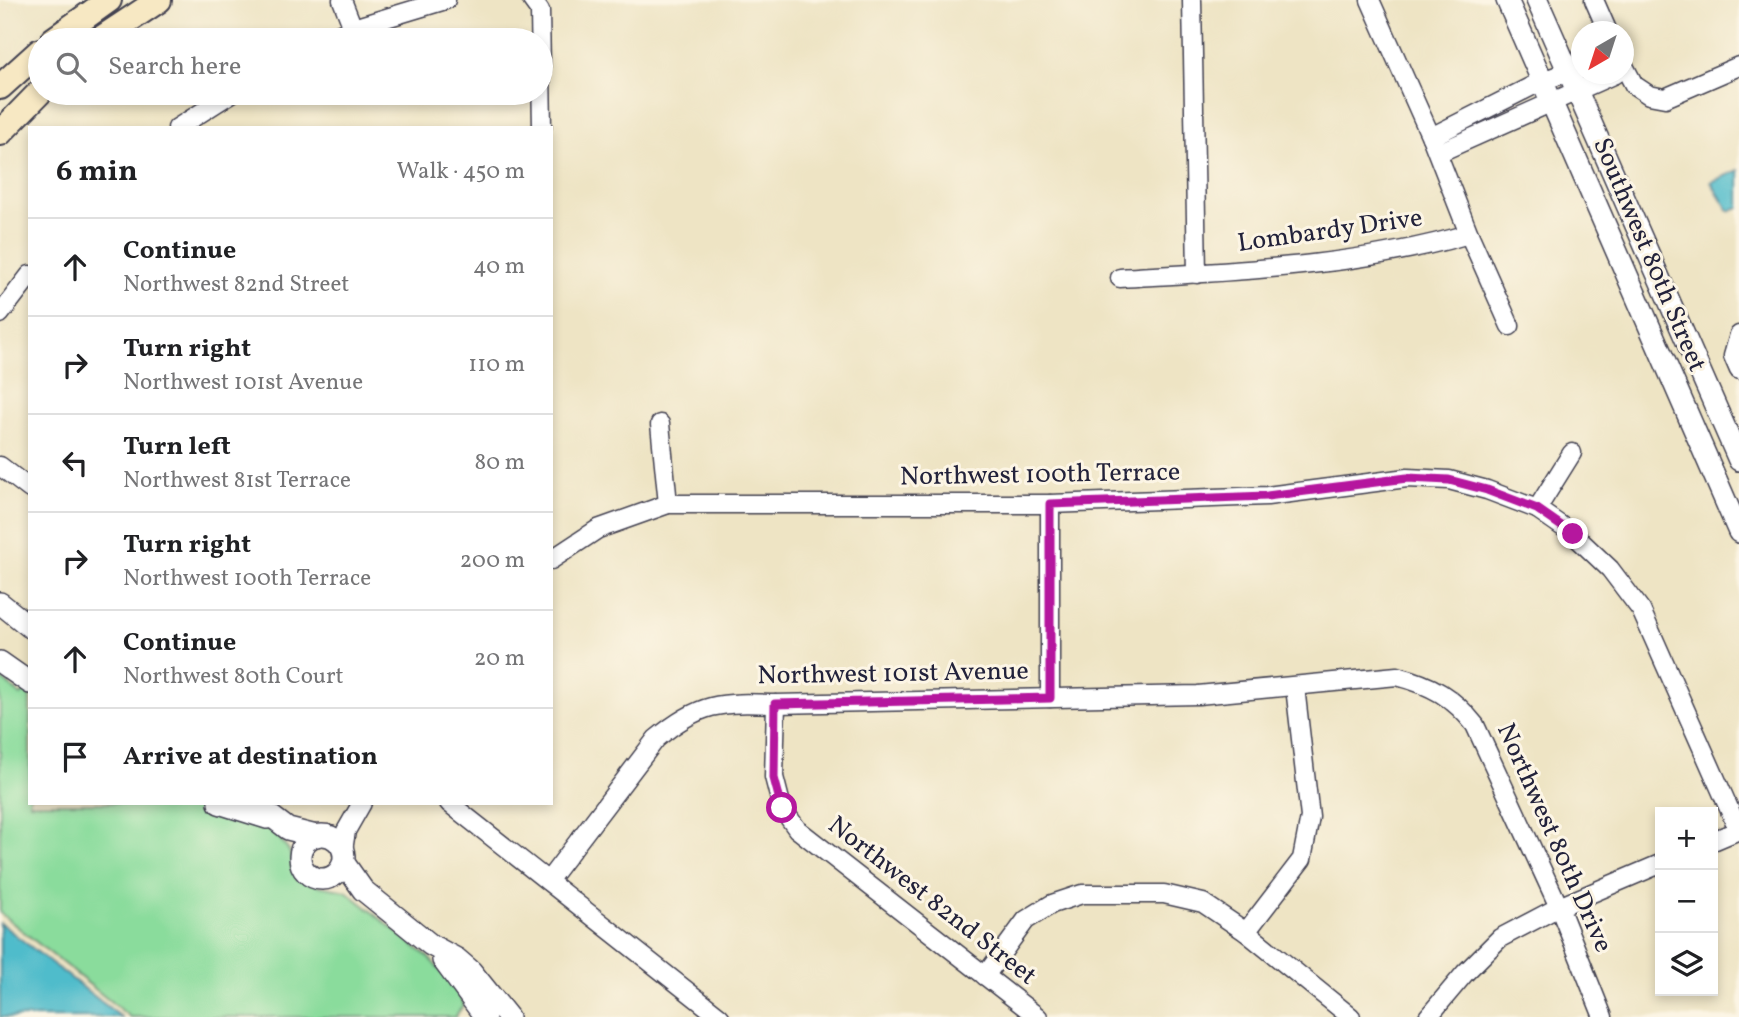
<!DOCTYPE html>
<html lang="en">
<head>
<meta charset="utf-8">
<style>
	:root { --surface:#fff; --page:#f2f2f2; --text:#202124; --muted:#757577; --line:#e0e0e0 }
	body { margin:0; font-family:Vollkorn,serif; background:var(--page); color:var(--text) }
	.controls { position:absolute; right:21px; bottom:21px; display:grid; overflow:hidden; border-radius:0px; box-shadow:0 4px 10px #0003 }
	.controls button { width:63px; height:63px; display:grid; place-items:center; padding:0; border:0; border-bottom:2px solid var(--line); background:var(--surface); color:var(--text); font:35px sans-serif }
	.compass { position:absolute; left:1571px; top:21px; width:63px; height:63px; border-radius:50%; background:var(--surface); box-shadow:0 4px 10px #0003; rotate:219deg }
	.stop { position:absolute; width:21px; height:21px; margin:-16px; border:5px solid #b5179e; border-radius:50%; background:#fff }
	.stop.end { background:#b5179e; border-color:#fff; box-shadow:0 2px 7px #0008 }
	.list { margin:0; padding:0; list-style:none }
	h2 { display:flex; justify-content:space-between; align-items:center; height:91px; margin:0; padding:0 28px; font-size:30px }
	h2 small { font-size:23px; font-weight:400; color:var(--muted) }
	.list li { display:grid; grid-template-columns:46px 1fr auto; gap:21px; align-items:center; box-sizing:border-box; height:98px; padding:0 28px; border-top:2px solid var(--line) }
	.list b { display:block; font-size:26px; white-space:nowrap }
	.list p { margin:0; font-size:23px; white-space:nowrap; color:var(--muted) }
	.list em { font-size:23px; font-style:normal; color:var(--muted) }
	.icon { flex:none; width:38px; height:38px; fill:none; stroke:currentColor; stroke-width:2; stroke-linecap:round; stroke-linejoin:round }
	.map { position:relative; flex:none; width:1739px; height:1017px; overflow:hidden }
	.search { position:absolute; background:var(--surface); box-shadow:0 4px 10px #0003; left:28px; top:28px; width:525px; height:77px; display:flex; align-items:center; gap:18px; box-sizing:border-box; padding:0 24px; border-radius:38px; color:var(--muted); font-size:26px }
	.panel { position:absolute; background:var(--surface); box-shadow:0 4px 10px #0003; left:28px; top:126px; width:525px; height:679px; border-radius:0px }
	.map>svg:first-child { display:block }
</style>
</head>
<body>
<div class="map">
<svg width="1739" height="1017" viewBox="0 0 1739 1017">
	<rect width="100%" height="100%" fill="#fcf5e5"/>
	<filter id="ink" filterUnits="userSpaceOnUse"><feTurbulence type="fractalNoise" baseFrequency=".0143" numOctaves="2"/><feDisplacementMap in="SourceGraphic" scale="14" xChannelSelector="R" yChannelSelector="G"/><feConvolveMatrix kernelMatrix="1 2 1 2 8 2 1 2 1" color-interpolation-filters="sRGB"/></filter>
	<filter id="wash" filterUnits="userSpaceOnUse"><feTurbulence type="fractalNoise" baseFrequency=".00686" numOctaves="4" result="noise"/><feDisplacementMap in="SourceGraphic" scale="28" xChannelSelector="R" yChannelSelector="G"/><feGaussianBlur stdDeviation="1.57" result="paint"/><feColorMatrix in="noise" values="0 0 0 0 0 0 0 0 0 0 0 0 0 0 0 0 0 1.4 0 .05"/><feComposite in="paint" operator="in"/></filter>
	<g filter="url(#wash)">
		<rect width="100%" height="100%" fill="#eee4c4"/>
		<!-- green -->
		<polygon fill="#8adc9c" stroke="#567f6c" stroke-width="2" points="0,678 21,695 27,688 30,690 30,803 200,803 255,819 276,834 289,851 295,871 315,885 346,891 428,957 451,982 464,1004 455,1017 130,1017 0,913"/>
		<!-- water -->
		<g fill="#50bccb" stroke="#396f83" stroke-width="2">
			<polygon points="1739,170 1739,207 1729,211 1711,182"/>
			<polygon points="0,923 121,1017 0,1017"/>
		</g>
	</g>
	<g filter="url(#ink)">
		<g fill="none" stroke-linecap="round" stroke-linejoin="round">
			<defs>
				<g id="minor">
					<polyline points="342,0 353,28"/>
					<polyline points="532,0 540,11 542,128"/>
					<polyline points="1192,0 1197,274"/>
					<polyline points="1370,0 1431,137 1469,234 1510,326"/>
					<polyline points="1594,0 1608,32"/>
					<polyline points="328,40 353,28 446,0"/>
					<polyline points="1624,66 1634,85 1649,95 1665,98 1739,66"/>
					<polyline points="177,128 232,93"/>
					<polyline points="1431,137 1542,81 1582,67"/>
					<polyline points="1438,153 1615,74"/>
					<path d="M1120 278C1237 271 1356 267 1469 234"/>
					<polyline points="0,314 30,275"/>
					<polyline points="1739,335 1733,356 1739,370"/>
					<polyline points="660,424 668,504"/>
					<polyline points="0,466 30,489"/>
					<polyline points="1050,504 1050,698"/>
					<polyline points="1537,509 1572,453"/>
					<polyline points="551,560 598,529 668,504 1050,504 1267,496 1407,478 1449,480 1487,490 1537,509 1573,534 1610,569 1641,610 1739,831"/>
					<polyline points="776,704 774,777 782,808 797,829 1038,1017"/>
					<polyline points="449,803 720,1017"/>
					<polyline points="1713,841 1739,830"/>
					<polyline points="343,850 346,831 362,803"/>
					<path d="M548 881 656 739C700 702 720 702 776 704L1198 695 1397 676C1432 685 1453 697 1475 725L1559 907 1603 1017"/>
					<polyline points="1246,932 1302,859 1310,817 1295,687"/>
					<polyline points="985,976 1026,920 1052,904 1082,894 1164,894 1203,903 1246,932 1351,1017"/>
					<polyline points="1428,1017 1465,973 1500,938 1559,907 1660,864"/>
				</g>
				<g id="tertiary">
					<polyline points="1507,0 1739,532"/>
					<polyline points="1537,0 1739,460"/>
					<polyline points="0,603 30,627"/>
					<polyline points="0,662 30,683"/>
					<polyline points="219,803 267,818"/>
					<polyline points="254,803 288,829 316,836"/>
					<circle cx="322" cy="857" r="22"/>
					<polyline points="344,863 363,890 431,945 457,959 471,971 508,1017"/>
					<polyline points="443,960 485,1017"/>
				</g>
				<g id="secondary">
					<polyline points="53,40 109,0"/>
					<polyline points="99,40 159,0"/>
					<polyline points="0,87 40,51"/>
					<polyline points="0,133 40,92"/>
				</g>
			</defs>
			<!-- minor casing -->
			<use href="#minor" stroke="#413f50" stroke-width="21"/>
			<!-- tertiary casing -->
			<use href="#tertiary" stroke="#413f50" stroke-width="24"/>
			<!-- secondary casing -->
			<use href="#secondary" stroke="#413f50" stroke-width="28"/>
			<!-- minor -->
			<use href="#minor" stroke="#fff" stroke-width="18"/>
			<!-- tertiary -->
			<use href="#tertiary" stroke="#fff" stroke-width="21"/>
			<!-- secondary -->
			<use href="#secondary" stroke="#f7e8c3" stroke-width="24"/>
		</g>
	</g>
	<g fill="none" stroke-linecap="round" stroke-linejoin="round" filter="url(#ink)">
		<!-- route -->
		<polyline stroke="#b5179e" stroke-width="9" points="782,808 774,778 775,704 1050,698 1050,504 1267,496 1407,478 1449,480 1487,490 1537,509 1573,534"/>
	</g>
	<g text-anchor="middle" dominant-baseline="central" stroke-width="6" stroke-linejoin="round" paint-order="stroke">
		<!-- street labels -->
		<g font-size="26" fill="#22223b" stroke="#fcf5e5">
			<text transform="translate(1330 231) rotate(-8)">Lombardy Drive</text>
			<text transform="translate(1649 255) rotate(67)">Southwest 80th Street</text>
			<text transform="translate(1040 475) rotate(-1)">Northwest 100th Terrace</text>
			<text transform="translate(893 674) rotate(-1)">Northwest 101st Avenue</text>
			<text transform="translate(1554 838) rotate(66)">Northwest 80th Drive</text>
			<text transform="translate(932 901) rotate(38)">Northwest 82nd Street</text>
		</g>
	</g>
</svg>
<div class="controls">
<button>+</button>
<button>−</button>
<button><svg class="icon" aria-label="layers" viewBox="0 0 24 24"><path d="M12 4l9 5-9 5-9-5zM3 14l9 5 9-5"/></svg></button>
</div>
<svg class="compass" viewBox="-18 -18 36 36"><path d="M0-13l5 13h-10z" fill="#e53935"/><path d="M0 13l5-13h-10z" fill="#757577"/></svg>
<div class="stop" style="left:782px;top:808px"></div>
<div class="stop end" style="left:1573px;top:534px"></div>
<div class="search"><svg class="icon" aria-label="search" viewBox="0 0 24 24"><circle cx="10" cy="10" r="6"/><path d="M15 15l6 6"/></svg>Search here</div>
<section class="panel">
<h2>6 min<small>Walk · 450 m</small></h2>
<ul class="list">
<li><svg class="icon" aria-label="ahead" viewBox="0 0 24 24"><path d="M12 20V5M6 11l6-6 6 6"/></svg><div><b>Continue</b><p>Northwest 82nd Street</p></div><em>40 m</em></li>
<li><svg class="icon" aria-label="right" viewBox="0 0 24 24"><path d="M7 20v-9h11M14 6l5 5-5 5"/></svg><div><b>Turn right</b><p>Northwest 101st Avenue</p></div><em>110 m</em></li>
<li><svg class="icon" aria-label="left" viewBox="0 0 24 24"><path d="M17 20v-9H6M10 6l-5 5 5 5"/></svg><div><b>Turn left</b><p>Northwest 81st Terrace</p></div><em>80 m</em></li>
<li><svg class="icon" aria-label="right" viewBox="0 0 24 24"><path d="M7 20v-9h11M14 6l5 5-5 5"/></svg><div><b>Turn right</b><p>Northwest 100th Terrace</p></div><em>200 m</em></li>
<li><svg class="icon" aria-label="ahead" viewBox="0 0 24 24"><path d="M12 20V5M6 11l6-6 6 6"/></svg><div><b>Continue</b><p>Northwest 80th Court</p></div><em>20 m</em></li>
<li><svg class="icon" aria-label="arrive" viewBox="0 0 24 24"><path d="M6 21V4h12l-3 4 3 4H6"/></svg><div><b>Arrive at destination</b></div></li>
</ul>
</section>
</div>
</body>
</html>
